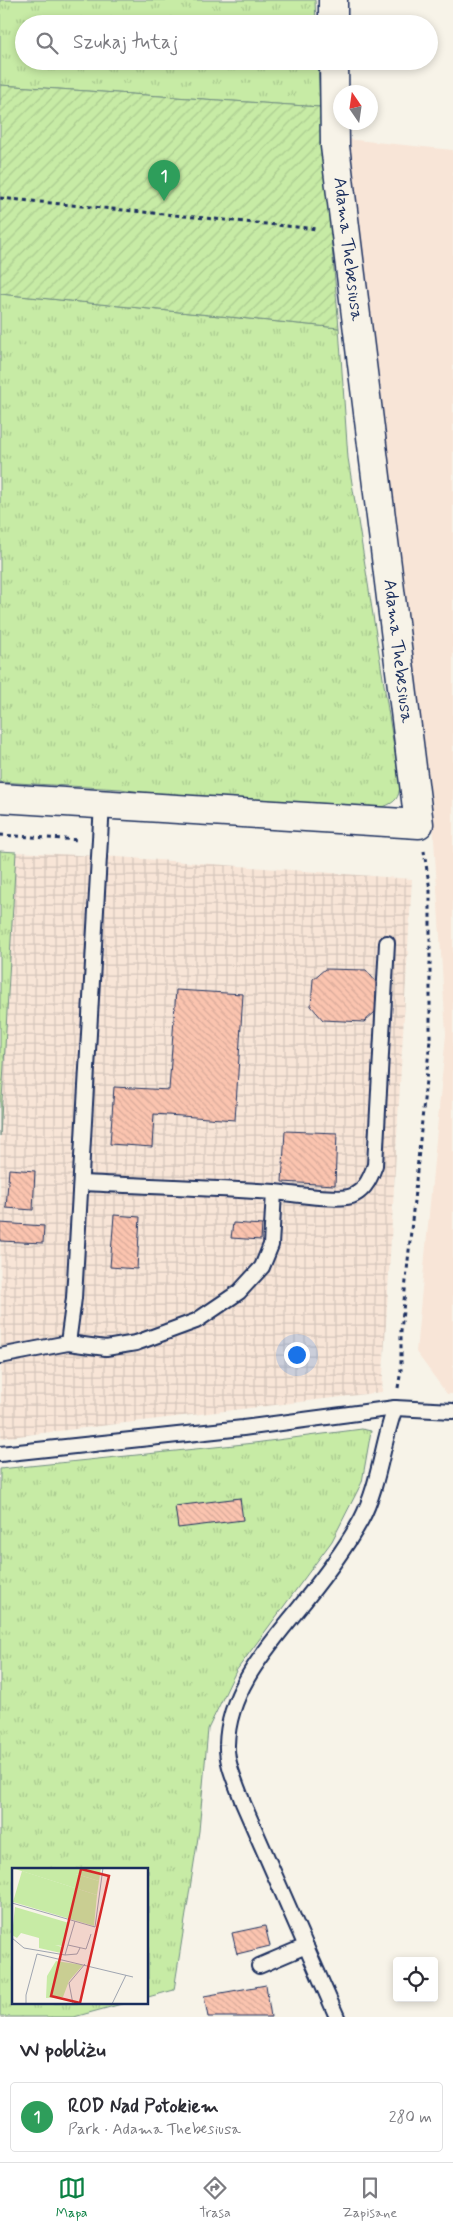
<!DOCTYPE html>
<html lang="pl">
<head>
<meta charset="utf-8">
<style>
	:root { --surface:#fff; --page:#f7f7f7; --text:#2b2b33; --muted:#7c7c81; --line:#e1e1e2; --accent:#0b8043 }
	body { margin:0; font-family:Mynerve,sans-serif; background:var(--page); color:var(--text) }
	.controls { position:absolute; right:15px; bottom:15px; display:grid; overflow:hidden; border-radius:5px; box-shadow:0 2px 8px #0003 }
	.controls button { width:45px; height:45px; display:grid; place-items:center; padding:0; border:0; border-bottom:1px solid var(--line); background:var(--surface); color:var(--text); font:25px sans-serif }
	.compass { position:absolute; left:333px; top:85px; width:45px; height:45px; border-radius:50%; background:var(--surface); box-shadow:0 2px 8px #0003; rotate:347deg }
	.you { position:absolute; left:296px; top:1354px; width:18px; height:18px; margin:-12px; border:4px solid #fff; border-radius:50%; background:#1a73e8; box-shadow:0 0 0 8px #1a73e833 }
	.badge { display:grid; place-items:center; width:32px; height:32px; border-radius:50%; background:var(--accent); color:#fff; font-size:16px; font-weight:700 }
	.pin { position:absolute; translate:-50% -41px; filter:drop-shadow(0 1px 2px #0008) }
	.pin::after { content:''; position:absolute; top:26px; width:18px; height:15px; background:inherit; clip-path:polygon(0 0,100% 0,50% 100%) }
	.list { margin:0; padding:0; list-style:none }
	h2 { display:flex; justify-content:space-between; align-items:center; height:65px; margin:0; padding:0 20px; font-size:21px }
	h2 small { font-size:16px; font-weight:400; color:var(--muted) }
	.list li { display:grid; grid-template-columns:32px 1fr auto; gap:15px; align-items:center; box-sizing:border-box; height:70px; margin:0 10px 10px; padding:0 10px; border:1px solid var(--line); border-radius:5px }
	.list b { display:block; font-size:19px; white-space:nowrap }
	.list p { margin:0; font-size:16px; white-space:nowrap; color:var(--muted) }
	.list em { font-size:16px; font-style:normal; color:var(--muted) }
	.icon { flex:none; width:28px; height:28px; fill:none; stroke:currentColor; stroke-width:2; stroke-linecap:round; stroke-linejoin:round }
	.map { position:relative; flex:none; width:453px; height:2017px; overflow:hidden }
	.search { position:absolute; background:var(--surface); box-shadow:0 2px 8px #0003; left:15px; right:15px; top:15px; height:55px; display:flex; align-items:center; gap:12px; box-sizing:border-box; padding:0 18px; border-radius:28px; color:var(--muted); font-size:19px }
	.sheet { height:145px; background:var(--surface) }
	nav { display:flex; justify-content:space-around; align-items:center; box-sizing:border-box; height:70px; border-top:1px solid var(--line); background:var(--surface); font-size:14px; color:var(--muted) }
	nav a { display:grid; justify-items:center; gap:2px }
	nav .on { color:var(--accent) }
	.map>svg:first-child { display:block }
</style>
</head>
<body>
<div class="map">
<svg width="453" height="2017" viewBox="0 0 453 2017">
	<defs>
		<pattern id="industrial-grid" width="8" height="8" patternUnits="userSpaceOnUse" patternTransform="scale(1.25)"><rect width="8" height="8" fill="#f8e5d7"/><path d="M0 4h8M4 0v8" fill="none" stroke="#d4c5bb"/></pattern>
		<pattern id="grass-tufts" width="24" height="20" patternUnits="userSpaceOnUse" patternTransform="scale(1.25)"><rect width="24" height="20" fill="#c7eba5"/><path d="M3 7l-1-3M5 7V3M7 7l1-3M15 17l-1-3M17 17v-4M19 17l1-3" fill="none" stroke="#aaca90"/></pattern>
		<pattern id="garden-furrows" width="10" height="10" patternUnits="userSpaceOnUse" patternTransform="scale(1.25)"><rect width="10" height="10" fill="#c7eba5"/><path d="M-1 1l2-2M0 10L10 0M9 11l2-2" fill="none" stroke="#aaca90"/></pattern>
		<pattern id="building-back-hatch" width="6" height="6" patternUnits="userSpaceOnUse" patternTransform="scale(1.25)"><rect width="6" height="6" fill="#fbc4af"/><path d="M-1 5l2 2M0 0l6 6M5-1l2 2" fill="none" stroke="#d7a999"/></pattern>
	</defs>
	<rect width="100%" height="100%" fill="#f7f3e8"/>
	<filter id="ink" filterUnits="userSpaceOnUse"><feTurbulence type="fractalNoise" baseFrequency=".02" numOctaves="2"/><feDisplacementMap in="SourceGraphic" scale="10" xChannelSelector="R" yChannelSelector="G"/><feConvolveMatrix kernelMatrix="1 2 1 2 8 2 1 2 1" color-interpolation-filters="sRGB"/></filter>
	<g filter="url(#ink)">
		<!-- built -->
		<polygon fill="#f8e5d7" points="346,139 453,150 453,1394 447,1394 416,1352 446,1034 433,823"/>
		<!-- industrial -->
		<polygon fill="url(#industrial-grid)" points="16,852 118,857 412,879 382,1392 1,1438 0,1136"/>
		<!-- grass -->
		<g fill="url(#grass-tufts)" stroke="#718d82">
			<polygon points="0,0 315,0 316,24 24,24 24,61 318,61 320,107 0,85"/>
			<path d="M0 294 339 328 348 458 400 785C399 798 396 802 383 807L199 801 121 789 0 782Z"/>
			<polygon points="0,851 16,852 0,1136"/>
			<polygon points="362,1429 371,1431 362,1482 332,1541 236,1671 208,1729 199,1831 174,1990 148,1997 148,1870 14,1870 14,2003 125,2003 74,2017 0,2017 0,1469 254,1443"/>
		</g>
		<!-- garden -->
		<polygon fill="url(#garden-furrows)" stroke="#718d82" points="0,85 320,107 339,328 0,294"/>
		<!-- building -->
		<g fill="url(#building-back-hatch)" stroke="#1b2f5e">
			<polygon points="325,969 366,970 376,982 376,1011 364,1022 323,1020 311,1006 313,979"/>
			<polygon points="176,990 243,994 235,1120 154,1114 152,1147 110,1144 114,1087 169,1090"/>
			<polygon points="285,1131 337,1133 335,1185 282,1182"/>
			<polygon points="9,1169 35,1171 33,1210 6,1208"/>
			<polygon points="114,1215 140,1217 137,1269 110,1267"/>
			<polygon points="0,1223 44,1226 43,1243 0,1241"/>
			<polygon points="233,1223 262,1225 261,1240 231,1238"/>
			<polygon points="240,1498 243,1520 178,1528 175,1506"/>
			<polygon points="265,1926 270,1946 237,1954 232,1933"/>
			<polygon points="266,1985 271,2017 208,2017 204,1996"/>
		</g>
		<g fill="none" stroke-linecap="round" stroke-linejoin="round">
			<defs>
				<g id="lane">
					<path d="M81 1183C146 1186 210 1188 275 1192 292 1194 342 1202 354 1195 366 1189 371 1176 375 1165L387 943"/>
					<polyline points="68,1343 106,1348 136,1343 196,1321 239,1292 262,1267 271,1245 274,1192"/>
					<polyline points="0,1356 68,1343 74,1298 102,804"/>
					<polyline points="0,1454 243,1428 395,1408 453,1411"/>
					<polyline points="259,1966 306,1946"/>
					<path d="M337 2017 243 1803C237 1785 226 1764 227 1745 228 1690 268 1647 300 1607 322 1579 344 1551 361 1520 379 1486 382 1444 395 1408"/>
				</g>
				<g id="street">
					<polyline points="333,0 333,24"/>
					<polyline points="0,798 419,824 335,146 334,61"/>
				</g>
			</defs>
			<!-- lane casing -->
			<use href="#lane" stroke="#1b2f5e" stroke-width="18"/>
			<!-- street casing -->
			<use href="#street" stroke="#1b2f5e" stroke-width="31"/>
			<!-- path -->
			<g stroke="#1b2f5e" stroke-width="3" stroke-dasharray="4 4" stroke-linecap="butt">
				<polyline points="0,198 317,229"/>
				<polyline points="0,835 79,840"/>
				<polyline points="398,1388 401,1370 401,1331 430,1040 430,890 424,851"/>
			</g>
			<!-- lane -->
			<use href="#lane" stroke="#f7f3e8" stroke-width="14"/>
			<!-- street -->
			<use href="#street" stroke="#f7f3e8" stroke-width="28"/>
		</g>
	</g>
	<g text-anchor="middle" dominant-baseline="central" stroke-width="4" stroke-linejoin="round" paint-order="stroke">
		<!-- street labels -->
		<g font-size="18" fill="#1b2f5e" stroke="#f7f3e8">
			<text transform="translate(348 249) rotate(83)">Adama Thebesiusa</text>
			<text transform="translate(398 651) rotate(83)">Adama Thebesiusa</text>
		</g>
	</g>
	<!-- overview -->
	<g transform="translate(12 1868)">
		<rect width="136" height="136" fill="#f7f3e8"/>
		<path d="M64 0H89L87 13 64 6ZM10 3 85 27 82 58 1 34ZM3 39 57 55 50 78 43 77 50 79 49 85 27 80V70L9 65 5 70 0 67ZM44 93 71 97 57 113 51 129 34 130 35 108Z" fill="#c7eba5"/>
		<path d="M0 0H64V6L87 13 85 27Z" fill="#c7eba5"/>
		<path fill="none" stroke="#9fa5b1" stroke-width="1" d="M0 35 83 59 91 0M0 70 12 80 53 87 63 53M56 77 74 81 79 66M53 87 65 86 68 80M14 136V127L25 86 121 109M61 136 57 115 73 96M100 136 114 107"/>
		<path fill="#d62828" fill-opacity="0.15" stroke="#d62828" stroke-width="2.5" d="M69 1 97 8 68 135 39 128Z"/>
		<rect width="136" height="136" fill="none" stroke="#1b2f5e" stroke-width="2.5"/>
	</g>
</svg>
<div class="controls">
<button><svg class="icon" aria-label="locate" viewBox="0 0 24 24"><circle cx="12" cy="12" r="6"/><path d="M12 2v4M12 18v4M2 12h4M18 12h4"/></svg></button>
</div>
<svg class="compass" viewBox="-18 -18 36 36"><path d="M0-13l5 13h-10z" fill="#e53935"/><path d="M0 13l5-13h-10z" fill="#7c7c81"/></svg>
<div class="you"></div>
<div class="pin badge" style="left:164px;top:201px;background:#2e9e5b">1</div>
<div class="search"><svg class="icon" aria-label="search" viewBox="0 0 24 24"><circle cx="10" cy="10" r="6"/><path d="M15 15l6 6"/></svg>Szukaj tutaj</div>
</div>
<section class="sheet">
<h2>W pobliżu<small></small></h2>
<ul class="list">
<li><span class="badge" style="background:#2e9e5b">1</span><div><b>ROD Nad Potokiem</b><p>Park · Adama Thebesiusa</p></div><em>280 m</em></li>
</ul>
</section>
<nav>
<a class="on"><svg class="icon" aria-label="map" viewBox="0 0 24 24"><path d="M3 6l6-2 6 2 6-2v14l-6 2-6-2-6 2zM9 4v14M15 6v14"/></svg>Mapa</a>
<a><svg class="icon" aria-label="directions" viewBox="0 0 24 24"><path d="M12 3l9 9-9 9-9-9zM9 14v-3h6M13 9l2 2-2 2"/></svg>Trasa</a>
<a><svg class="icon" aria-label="saved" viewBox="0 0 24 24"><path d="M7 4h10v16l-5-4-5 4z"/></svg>Zapisane</a>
</nav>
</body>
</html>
